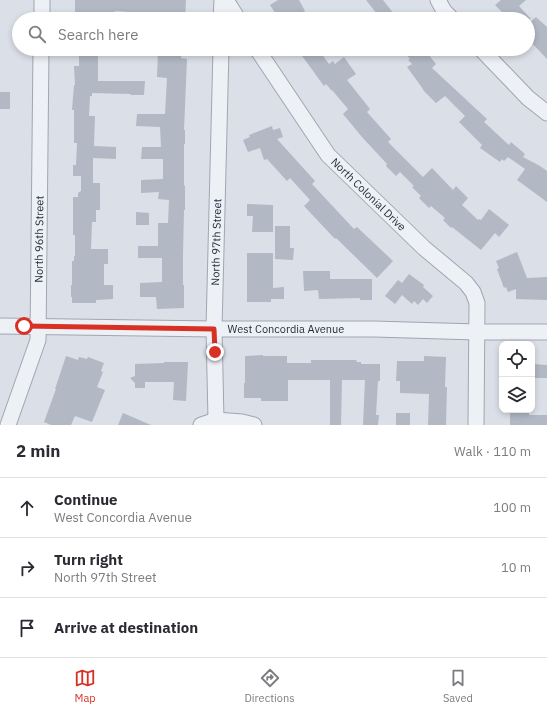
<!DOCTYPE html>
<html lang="en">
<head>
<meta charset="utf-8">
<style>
	:root { --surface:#fff; --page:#f2f2f3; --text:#2b2b33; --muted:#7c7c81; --line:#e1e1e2; --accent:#d93025 }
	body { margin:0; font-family:"IBM Plex Sans",sans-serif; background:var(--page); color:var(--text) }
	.controls { position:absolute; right:12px; bottom:12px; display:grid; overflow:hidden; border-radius:8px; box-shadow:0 2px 6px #0003 }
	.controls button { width:36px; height:36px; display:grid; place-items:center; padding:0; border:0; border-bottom:1px solid var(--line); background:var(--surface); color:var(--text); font:20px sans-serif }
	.stop { position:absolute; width:12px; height:12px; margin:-9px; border:3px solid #d93025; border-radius:50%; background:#fff }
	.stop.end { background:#d93025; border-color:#fff; box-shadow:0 1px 4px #0008 }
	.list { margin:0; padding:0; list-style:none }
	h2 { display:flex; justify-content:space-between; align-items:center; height:52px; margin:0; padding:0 16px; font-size:17px }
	h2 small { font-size:13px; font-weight:400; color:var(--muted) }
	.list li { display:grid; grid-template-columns:26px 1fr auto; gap:12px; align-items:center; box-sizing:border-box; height:60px; padding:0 16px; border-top:1px solid var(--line) }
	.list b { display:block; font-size:15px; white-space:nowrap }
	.list p { margin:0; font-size:13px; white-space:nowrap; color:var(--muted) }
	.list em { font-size:13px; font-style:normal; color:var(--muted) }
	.icon { flex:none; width:22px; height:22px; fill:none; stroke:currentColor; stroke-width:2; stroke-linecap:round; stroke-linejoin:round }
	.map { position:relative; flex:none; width:547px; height:425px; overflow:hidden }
	.search { position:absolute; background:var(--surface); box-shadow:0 2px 6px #0003; left:12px; right:12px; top:12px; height:44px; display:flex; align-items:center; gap:10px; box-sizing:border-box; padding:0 14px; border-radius:22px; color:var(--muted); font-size:15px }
	.sheet { height:232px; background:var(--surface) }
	nav { display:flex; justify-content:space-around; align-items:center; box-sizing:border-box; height:56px; border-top:1px solid var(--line); background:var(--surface); font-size:11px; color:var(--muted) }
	nav a { display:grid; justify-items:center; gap:2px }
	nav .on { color:var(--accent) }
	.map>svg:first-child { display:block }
</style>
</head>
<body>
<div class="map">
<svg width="547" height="425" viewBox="0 0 547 425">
	<rect width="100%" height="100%" fill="#dbdfe7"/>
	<!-- building -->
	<g fill="#b2b8c4">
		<polygon points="75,0 186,0 185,19 143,19 143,13 115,11 114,19 75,19"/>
		<polygon points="278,0 299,0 305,11 299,15 302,19 279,19 270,5"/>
		<polygon points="366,0 383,0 398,19 381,19"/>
		<polygon points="501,0 526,0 519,6 531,19 509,19 495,5"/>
		<polygon points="536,17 547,27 547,59 528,39 528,24"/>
		<polygon points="297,49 318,49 329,64 333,61 335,64 344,57 356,74 347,80 370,109 367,112 391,139 388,142 423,177 432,168 453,190 456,186 468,198 462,205 478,220 479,219 481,220 489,209 509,225 499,237 495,233 481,250 452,227 451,228 443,220 445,218 431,206 429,208 419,198 421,196 412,187 414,186 400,172 396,176 386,166 387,164 362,137 343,114 348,109 332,90 332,91 326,84 324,86"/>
		<polygon points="402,49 424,49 436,64 432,68 487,119 484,122 509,145 511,142 525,154 523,157 540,166 547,171 547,202 517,180 525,169 508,157 504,161 502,159 500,162 480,148 482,145 459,122 465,116 445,96 436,103 423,90 423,89 407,67 412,64 408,60 410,59"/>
		<polygon points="158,50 181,51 181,58 187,59 184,130 185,130 185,144 184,144 184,185 185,186 185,210 184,210 183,254 183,285 184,285 184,308 157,309 156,297 140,297 140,283 162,282 162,258 138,258 138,246 158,246 158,223 168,223 169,200 158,199 159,192 141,193 141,180 163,179 163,159 141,159 142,147 161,147 160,127 136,126 137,114 165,114 167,78 157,77"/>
		<polygon points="79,55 98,55 98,81 145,81 144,95 130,95 131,94 92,93 92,96 90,96 89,116 95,116 94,146 116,147 116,159 93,158 93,183 100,183 100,210 96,210 96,222 92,222 91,249 108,249 108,264 104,264 104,285 113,285 113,299 96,300 96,303 72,303 72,297 71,297 71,285 72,285 72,261 74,261 74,256 75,256 75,235 73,235 73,197 78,197 78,193 81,191 81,176 73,176 73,165 76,165 77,143 74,143 74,110 72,110 74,85 75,85 74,66 79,66"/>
		<rect x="0" y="92" width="10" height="17"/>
		<polygon points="272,126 273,130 280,128 283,137 277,139 315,181 312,184 354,229 357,227 393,261 377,278 336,238 335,239 304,206 310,200 290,178 287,181 267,159 264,160 260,148 248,152 243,140 250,137 249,135"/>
		<polygon points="247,204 273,205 273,232 252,232 253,216 247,216"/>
		<polygon points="136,212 149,213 149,225 136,225"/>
		<polygon points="275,226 290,226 290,248 294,248 293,260 275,259"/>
		<polygon points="517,252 527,278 547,277 547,300 516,299 516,289 508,292 506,287 504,288 497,269 499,268 496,261"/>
		<polygon points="247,253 273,253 273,288 284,287 284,299 271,299 271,302 247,302"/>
		<polygon points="303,271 330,271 330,279 372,279 372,300 360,300 360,298 319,299 318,290 304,291"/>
		<polygon points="409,274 424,285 423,287 433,296 427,303 423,299 418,305 414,301 412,304 402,295 395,304 385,296 398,280 402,283"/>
		<polygon points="263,355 263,356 287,356 287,363 311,363 311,360 356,360 357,362 361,362 361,364 380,364 380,381 378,381 376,415 379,415 378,425 363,425 365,380 342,380 341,425 330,425 330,380 288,380 288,401 261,401 261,398 244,398 244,383 245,383 245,356"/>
		<polygon points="66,356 78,360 79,357 87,359 88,357 104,363 101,371 103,372 97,387 105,390 92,422 75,416 71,425 51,425 44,422 56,389 55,389"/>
		<polygon points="424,356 446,357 445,387 447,387 446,425 428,425 429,394 400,393 400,381 396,381 397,361 424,361"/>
		<polygon points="164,362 188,362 186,401 173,400 174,382 145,382 145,388 135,388 135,383 130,378 135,376 135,364 164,363"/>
		<polygon points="532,364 547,365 547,378 532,378"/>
		<polygon points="510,410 529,410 529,415 547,415 547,425 510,425"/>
		<polygon points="123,413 151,425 118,425"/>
		<rect x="396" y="413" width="14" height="12"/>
	</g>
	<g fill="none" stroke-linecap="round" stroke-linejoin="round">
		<defs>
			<g id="minor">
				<polyline points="226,0 238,19"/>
				<polyline points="438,0 444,11 452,19"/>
				<polyline points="42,19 42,0"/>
				<polyline points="221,19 222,0"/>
				<path id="s1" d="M257 49 328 155 424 248 466 283 473 292 477 303 476 425"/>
				<polyline points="481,49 528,98 547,113"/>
				<path id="s2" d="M0 326 214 329H374L477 332H547"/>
				<path id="s3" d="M216 420 214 329 221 49"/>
				<path id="s4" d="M8 425 38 340 41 49"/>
				<polyline points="201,425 216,420 242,422 254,425"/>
			</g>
		</defs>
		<!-- minor casing -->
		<use href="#minor" stroke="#a0a6b1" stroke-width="17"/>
		<!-- minor -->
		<use href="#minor" stroke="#edf0f5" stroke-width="15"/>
	</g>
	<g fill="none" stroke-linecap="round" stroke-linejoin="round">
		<!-- route -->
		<polyline stroke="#d93025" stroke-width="5" points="24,326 214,329 215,352"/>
	</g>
	<g text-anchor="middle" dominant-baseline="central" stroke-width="3" stroke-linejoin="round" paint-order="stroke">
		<!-- street labels -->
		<g font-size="11" fill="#242d3e" stroke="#eaeef4">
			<text stroke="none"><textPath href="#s1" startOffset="184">North Colonial Drive</textPath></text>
			<text stroke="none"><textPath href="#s4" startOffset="191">North 96th Street</textPath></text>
			<text stroke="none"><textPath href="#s3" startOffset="178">North 97th Street</textPath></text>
			<text stroke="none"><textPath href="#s2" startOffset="286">West Concordia Avenue</textPath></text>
		</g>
	</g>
</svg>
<div class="controls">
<button><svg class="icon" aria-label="locate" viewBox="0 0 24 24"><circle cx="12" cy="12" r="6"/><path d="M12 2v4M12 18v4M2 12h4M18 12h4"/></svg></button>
<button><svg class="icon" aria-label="layers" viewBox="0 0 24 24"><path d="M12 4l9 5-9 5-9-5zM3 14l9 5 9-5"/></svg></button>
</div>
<div class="stop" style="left:24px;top:326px"></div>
<div class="stop end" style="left:215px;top:352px"></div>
<div class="search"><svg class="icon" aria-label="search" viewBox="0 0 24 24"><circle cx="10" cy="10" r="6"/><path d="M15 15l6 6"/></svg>Search here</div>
</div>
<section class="sheet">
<h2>2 min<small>Walk · 110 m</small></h2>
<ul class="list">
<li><svg class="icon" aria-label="ahead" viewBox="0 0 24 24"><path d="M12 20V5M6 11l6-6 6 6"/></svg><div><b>Continue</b><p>West Concordia Avenue</p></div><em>100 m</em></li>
<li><svg class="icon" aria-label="right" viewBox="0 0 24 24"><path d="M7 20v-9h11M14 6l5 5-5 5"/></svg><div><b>Turn right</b><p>North 97th Street</p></div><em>10 m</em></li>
<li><svg class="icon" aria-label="arrive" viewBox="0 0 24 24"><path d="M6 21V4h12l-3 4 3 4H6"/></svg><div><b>Arrive at destination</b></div></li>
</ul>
</section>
<nav>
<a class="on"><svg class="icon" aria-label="map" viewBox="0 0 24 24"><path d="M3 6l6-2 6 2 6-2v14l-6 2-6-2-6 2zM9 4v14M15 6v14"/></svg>Map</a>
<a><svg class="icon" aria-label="directions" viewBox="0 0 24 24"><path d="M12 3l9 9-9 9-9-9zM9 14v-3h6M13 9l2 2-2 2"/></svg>Directions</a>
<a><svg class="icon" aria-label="saved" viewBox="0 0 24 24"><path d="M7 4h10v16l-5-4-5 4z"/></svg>Saved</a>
</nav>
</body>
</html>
